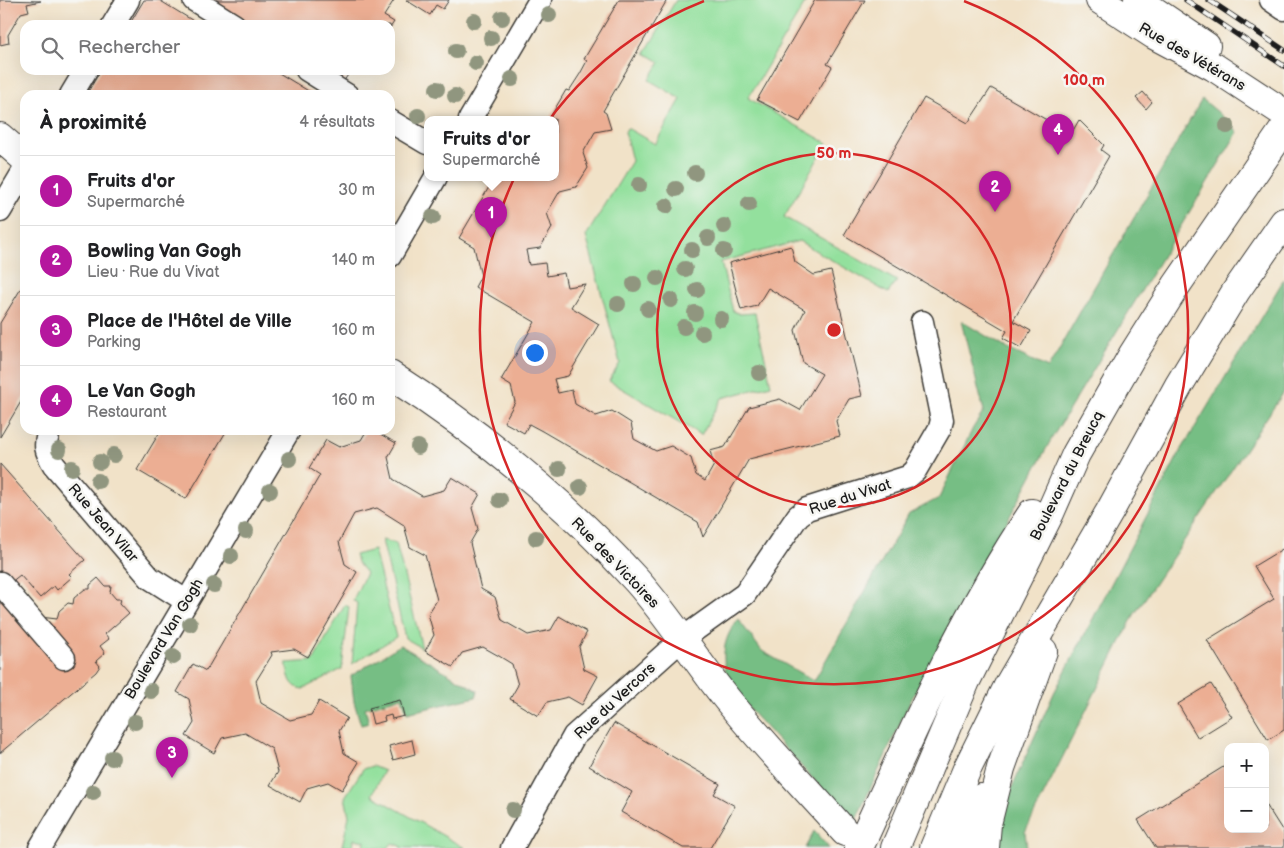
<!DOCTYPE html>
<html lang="fr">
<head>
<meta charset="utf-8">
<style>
	:root { --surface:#fff; --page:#f2f2f2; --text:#202124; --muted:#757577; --line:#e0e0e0; --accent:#b5179e }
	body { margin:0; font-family:"Balsamiq Sans",sans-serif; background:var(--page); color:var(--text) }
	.controls { position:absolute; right:15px; bottom:15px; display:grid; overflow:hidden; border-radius:10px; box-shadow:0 5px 20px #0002 }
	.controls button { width:45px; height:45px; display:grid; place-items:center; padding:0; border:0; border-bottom:1px solid var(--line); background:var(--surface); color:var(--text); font:25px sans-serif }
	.you { position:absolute; left:534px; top:352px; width:18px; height:18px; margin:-12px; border:4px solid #fff; border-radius:50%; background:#1a73e8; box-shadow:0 0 0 8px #1a73e833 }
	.badge { display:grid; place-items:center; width:32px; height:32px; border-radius:50%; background:var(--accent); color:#fff; font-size:16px; font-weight:700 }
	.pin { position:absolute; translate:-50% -41px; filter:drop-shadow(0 1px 2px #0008) }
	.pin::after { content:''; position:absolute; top:26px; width:18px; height:15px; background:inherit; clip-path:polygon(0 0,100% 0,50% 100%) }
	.popup { position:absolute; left:424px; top:116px; width:135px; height:65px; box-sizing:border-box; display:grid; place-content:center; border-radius:10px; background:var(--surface); filter:drop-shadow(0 1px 4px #0005); font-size:16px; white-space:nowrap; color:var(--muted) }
	.popup b { font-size:19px; color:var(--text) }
	.popup::after { content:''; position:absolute; left:50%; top:100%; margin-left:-10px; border:10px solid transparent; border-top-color:var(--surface) }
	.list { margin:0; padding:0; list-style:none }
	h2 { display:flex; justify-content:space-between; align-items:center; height:65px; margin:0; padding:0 20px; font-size:21px }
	h2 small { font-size:16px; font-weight:400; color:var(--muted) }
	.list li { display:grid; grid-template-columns:32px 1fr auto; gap:15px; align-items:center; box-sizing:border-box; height:70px; padding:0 20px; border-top:1px solid var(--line) }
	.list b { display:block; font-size:19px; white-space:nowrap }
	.list p { margin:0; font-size:16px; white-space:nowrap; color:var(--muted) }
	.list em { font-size:16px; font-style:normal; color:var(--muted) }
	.icon { flex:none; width:28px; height:28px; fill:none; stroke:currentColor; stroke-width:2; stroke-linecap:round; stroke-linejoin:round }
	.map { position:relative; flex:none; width:1284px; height:848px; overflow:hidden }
	.search { position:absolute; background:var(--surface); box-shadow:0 5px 20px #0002; left:20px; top:20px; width:375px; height:55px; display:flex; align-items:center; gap:12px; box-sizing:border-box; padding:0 18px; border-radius:15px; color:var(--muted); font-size:19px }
	.panel { position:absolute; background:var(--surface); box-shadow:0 5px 20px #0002; left:20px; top:90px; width:375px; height:345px; border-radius:15px }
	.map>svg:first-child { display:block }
</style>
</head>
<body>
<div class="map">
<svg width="1284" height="848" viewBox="0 0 1284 848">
	<rect width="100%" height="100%" fill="#f6f6f2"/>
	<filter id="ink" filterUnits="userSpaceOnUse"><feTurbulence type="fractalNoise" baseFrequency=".02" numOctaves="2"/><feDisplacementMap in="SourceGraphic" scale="10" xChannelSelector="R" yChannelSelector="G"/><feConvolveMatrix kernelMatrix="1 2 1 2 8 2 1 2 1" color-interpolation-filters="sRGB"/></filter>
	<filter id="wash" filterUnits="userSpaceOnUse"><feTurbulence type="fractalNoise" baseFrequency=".0096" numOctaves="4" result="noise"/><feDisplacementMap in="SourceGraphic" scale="20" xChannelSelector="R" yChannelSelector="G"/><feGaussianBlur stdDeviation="1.12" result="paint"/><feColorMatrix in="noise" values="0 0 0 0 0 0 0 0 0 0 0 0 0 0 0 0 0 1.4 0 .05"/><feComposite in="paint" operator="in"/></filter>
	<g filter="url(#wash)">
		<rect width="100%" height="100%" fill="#f1e2c8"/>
		<!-- green -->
		<g fill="#93e09d" stroke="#587e5c">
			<polygon points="676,0 807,0 748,98 827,143 784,217 897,281 888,293 799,241 721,262 733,311 740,314 755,313 771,385 722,398 701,435 609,381 620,363 586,236 632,161 625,132 627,128 655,144 681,99 649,80 660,62 645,53"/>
			<polygon points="382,540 396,543 422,648 405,638"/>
			<polygon points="374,550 396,637 352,664 357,603 353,600 366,573 357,562 355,555"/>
			<path d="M345 605 349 607 342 669 303 689C289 687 289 675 286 663L313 661Z"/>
			<polygon points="372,766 384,771 372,795 465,848 401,848 401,846 392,843 388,848 364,848 365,841 354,839 353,847 342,846 349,816 345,797 363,769"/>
		</g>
		<!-- forest -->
		<g fill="#76be84" stroke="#496d50">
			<path d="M1202 99 1219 113 1238 132 1052 438 909 704 854 824 729 687C722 659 720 643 738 619L762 651 814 681 909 514 939 498 973 428 984 411 961 321 1008 349 1048 368Z"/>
			<polygon points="1284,279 1284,392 1134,615 1025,832 1027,848 996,848 1000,814 1054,693 1179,454"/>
			<polygon points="400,645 478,691 476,697 407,713 402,697 365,708 369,723 361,725 354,702 351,676"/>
			<polygon points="814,831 829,848 805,848"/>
		</g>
		<g id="blocks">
			<!-- building -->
			<g fill="#ecae93">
				<polygon points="0,0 41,1 27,4 29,11 21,13 8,35 9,43 0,45"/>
				<polygon points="144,0 159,0 200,25 129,25"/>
				<polygon points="206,0 394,0 384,16 394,22 390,28 390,25 247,25"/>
				<polygon points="406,0 449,0 443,9 436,5 430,15"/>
				<polygon points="619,0 667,0 603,111 606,113 611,129 595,132 583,153 588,168 576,187 560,191 547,213 552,228 540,248 526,250 529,265 545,263 547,276 564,273 567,287 585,284 571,307 599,324 568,376 554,379 558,393 572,390 575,404 596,416 612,411 631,423 634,439 656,451 671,446 691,458 696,475 705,481 714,465 710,451 725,447 749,407 780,399 800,410 822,374 803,363 795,330 805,310 768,288 757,306 741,310 729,263 791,246 795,262 814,275 831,271 862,396 849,399 836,421 840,436 749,459 703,537 698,522 542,431 529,424 524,433 504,422 515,402 511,386 501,380 535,322 475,287 481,276 474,247 459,238 495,177 555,177 555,119 549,119 566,90 569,91 580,74 587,61 584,59"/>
				<polygon points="815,0 865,0 827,64 832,67 800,122 757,100"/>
				<polygon points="101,70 274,70 315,95 86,95"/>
				<polygon points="320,70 351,70 342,84"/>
				<polygon points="991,88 1071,134 1079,120 1104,145 1101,150 1109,156 1013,321 1031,331 1021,348 1003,338 1007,331 844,235 924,98 968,123"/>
				<polygon points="1143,92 1152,102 1146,109 1136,98"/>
				<polygon points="25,282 25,395 0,437 0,323"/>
				<polygon points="161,430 227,430 186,499 137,470"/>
				<polygon points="367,430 373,430 396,443 388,457 393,479 422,496 444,490 452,477 480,494 472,508 478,529 470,543 481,589 495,597 502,620 528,635 551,630 559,616 587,632 579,647 584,669 598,676 582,705 568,697 547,702 538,716 510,699 518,685 512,664 499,656 483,647 462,653 453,667 425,651 434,635 428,614 437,600 425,555 410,547 404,525 377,508 354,514 339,542 345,564 357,572 308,657 294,649 271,652 272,655 256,681 261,703 290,720 311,715 319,701 347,718 339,731 344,753 359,762 342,790 328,782 307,788 300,802 270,785 278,772 272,749 245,733 222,738 214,753 186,736 194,723 189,699 177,692 193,664 206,671 320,475 309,468 326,440 339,447 361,440"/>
				<polygon points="0,464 85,560 69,574 72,577 57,590 54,586 40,598 20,575 6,586 32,616 57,619 59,611 68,603 73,604 74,598 85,589 90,589 90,585 98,578 105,586 111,586 110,592 116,599 121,599 120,603 129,613 105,634 109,639 100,646 105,653 96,661 100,666 96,672 0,753"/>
				<polygon points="1284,548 1284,730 1268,740 1207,640 1274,599 1254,566"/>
				<polygon points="1211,684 1232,717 1198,738 1178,704"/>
				<polygon points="400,700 404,716 392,719 391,715 384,717 385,721 373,724 369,708"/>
				<polygon points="614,723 720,784 714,794 735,806 710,848 683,848 621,812 632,792 589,766"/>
				<polygon points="412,740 415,754 393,760 389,746"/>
				<polygon points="1228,764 1228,829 1265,829 1265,803 1284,833 1284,848 1156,848 1138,820"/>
			</g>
		</g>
	</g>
	<g filter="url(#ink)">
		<use href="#blocks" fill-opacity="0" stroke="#3c3a36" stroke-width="1"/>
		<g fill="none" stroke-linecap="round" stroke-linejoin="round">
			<defs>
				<g id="street">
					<polyline points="194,0 234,25"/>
					<polyline points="1271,0 1284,9"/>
					<polyline points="113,25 128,0"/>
					<polyline points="307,70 347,95"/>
					<polyline points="71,95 86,70"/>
					<polyline points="470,119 540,0"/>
					<polyline points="390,121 427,143"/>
					<polyline points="0,211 25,169"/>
					<polyline points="390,256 436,177"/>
					<path d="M50 430C43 445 46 452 54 465L150 578 186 601"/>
					<polyline points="0,583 64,658"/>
					<polyline points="40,848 289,430"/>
					<polyline points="512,848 574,736 682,639 745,594 798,516 807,509 908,477 915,471 940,428 942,420 922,322"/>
				</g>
				<g id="secondary">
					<polyline points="1100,0 1154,35 1214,67 1284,113"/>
					<polyline points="1138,0 1206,46"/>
					<polyline points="0,137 25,159"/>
					<path d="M390 375C479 432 566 503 637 581 668 616 693 656 722 693 760 741 804 786 845 832"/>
				</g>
				<g id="highway">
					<path d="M859 848C911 734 962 617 1032 513"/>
					<polyline points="895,848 966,681 1050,513 1076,454 1133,354 1176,286 1284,129"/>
					<polyline points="934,848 967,769 1009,684 1110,511 1179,385 1236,291 1284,222"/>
					<polyline points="961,848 981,798"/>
					<polyline points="985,848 987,824 1001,768 1043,651"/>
				</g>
			</defs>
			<!-- street casing -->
			<use href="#street" stroke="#3c3a36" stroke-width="25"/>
			<!-- secondary casing -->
			<use href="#secondary" stroke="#3c3a36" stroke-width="30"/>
			<!-- highway casing -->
			<use href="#highway" stroke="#3c3a36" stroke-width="30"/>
			<!-- street -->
			<use href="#street" stroke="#fff" stroke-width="22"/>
			<!-- secondary -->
			<use href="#secondary" stroke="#fff" stroke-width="28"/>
			<!-- highway -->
			<use href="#highway" stroke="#fff" stroke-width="28"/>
			<defs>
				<g id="rail">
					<polyline points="1186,0 1284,66"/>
					<polyline points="1209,0 1284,50"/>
				</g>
			</defs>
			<!-- rail casing -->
			<use href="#rail" stroke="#1c1c1c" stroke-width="5.5"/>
			<!-- rail -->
			<use href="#rail" stroke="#f6f6f2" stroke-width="4" stroke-dasharray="11" stroke-linecap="butt"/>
		</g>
		<!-- trees -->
		<g fill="#90967f">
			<circle cx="549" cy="15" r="8"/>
			<circle cx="502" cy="18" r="8"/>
			<circle cx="474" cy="21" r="8"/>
			<circle cx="491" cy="38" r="8"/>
			<circle cx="456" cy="51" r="8"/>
			<circle cx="476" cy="63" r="8"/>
			<circle cx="512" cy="79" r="8"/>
			<circle cx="437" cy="89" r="8"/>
			<circle cx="455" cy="96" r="8"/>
			<circle cx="418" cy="116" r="8"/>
			<circle cx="1227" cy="126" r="8"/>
			<circle cx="695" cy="173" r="8"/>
			<circle cx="639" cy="185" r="8"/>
			<circle cx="676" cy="189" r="8"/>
			<circle cx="749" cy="204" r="8"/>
			<circle cx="666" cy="206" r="8"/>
			<circle cx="433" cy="217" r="8"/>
			<circle cx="724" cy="226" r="8"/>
			<circle cx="708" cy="238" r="8"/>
			<circle cx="692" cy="250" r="8"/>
			<circle cx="724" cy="251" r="8"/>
			<circle cx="685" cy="269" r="8"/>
			<circle cx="657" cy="278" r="8"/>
			<circle cx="634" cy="284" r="8"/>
			<circle cx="697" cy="290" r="8"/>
			<circle cx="671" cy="300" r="8"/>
			<circle cx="618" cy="304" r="8"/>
			<circle cx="648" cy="309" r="8"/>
			<circle cx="695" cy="313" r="8"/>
			<circle cx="721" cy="319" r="8"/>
			<circle cx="684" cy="327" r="8"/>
			<circle cx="702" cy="333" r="8"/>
			<circle cx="759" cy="373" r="8"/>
			<circle cx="418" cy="447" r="8"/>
			<circle cx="59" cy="450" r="8"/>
			<circle cx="114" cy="455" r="8"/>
			<circle cx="289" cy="459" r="8"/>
			<circle cx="100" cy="462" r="8"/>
			<circle cx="72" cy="468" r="8"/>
			<circle cx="559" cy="469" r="8"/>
			<circle cx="98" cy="481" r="8"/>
			<circle cx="580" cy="487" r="8"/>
			<circle cx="270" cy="491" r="8"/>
			<circle cx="500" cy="500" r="8"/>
			<circle cx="246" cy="531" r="8"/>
			<circle cx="536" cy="538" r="8"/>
			<circle cx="231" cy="556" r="8"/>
			<circle cx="214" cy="585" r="8"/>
			<circle cx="190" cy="624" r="8"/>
			<circle cx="173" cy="657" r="8"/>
			<circle cx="151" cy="691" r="8"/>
			<circle cx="135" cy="722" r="8"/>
			<circle cx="112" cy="758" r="8"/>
			<circle cx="93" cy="792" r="8"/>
			<circle cx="513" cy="810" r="8"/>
		</g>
	</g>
	<!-- distance rings -->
	<g fill="none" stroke="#d62828" stroke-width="2.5">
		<circle cx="834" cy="330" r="177"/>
		<path d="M964 1A354 354 0 1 1 704 1"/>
	</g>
	<g text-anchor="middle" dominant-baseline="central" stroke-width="5" stroke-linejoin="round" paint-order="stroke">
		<!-- street labels -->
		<g font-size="15" fill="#1c1c1c" stroke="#f6f6f2">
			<text transform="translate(1192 57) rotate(30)">Rue des Vétérans</text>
			<text transform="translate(1067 476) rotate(-63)">Boulevard du Breucq</text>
			<text transform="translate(850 497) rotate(-18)">Rue du Vivat</text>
			<text transform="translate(103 523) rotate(49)">Rue Jean Vilar</text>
			<text transform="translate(615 563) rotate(46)">Rue des Victoires</text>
			<text transform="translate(164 639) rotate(-59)">Boulevard Van Gogh</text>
			<text transform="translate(615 701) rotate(-43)">Rue du Vercors</text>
		</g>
	</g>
	<circle cx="834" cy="330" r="8" fill="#d62828" stroke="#f6f6f2" stroke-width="2.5"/>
	<g font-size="15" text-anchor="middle" font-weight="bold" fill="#d62828" stroke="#f6f6f2" stroke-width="5" stroke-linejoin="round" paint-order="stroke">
		<text x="1084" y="85">100 m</text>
		<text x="834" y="158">50 m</text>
	</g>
</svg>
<div class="controls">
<button>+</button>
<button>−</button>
</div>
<div class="you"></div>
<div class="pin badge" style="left:491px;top:238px">1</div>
<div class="popup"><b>Fruits d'or</b>Supermarché</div>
<div class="pin badge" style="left:995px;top:212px">2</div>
<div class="pin badge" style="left:172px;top:778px">3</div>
<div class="pin badge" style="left:1058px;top:155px">4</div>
<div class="search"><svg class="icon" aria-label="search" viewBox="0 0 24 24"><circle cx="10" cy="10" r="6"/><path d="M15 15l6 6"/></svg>Rechercher</div>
<section class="panel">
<h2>À proximité<small>4 résultats</small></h2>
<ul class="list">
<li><span class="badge">1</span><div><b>Fruits d'or</b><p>Supermarché</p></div><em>30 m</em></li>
<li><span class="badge">2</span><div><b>Bowling Van Gogh</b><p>Lieu · Rue du Vivat</p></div><em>140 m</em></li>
<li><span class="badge">3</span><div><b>Place de l'Hôtel de Ville</b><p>Parking</p></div><em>160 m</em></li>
<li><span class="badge">4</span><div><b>Le Van Gogh</b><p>Restaurant</p></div><em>160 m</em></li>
</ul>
</section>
</div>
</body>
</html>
